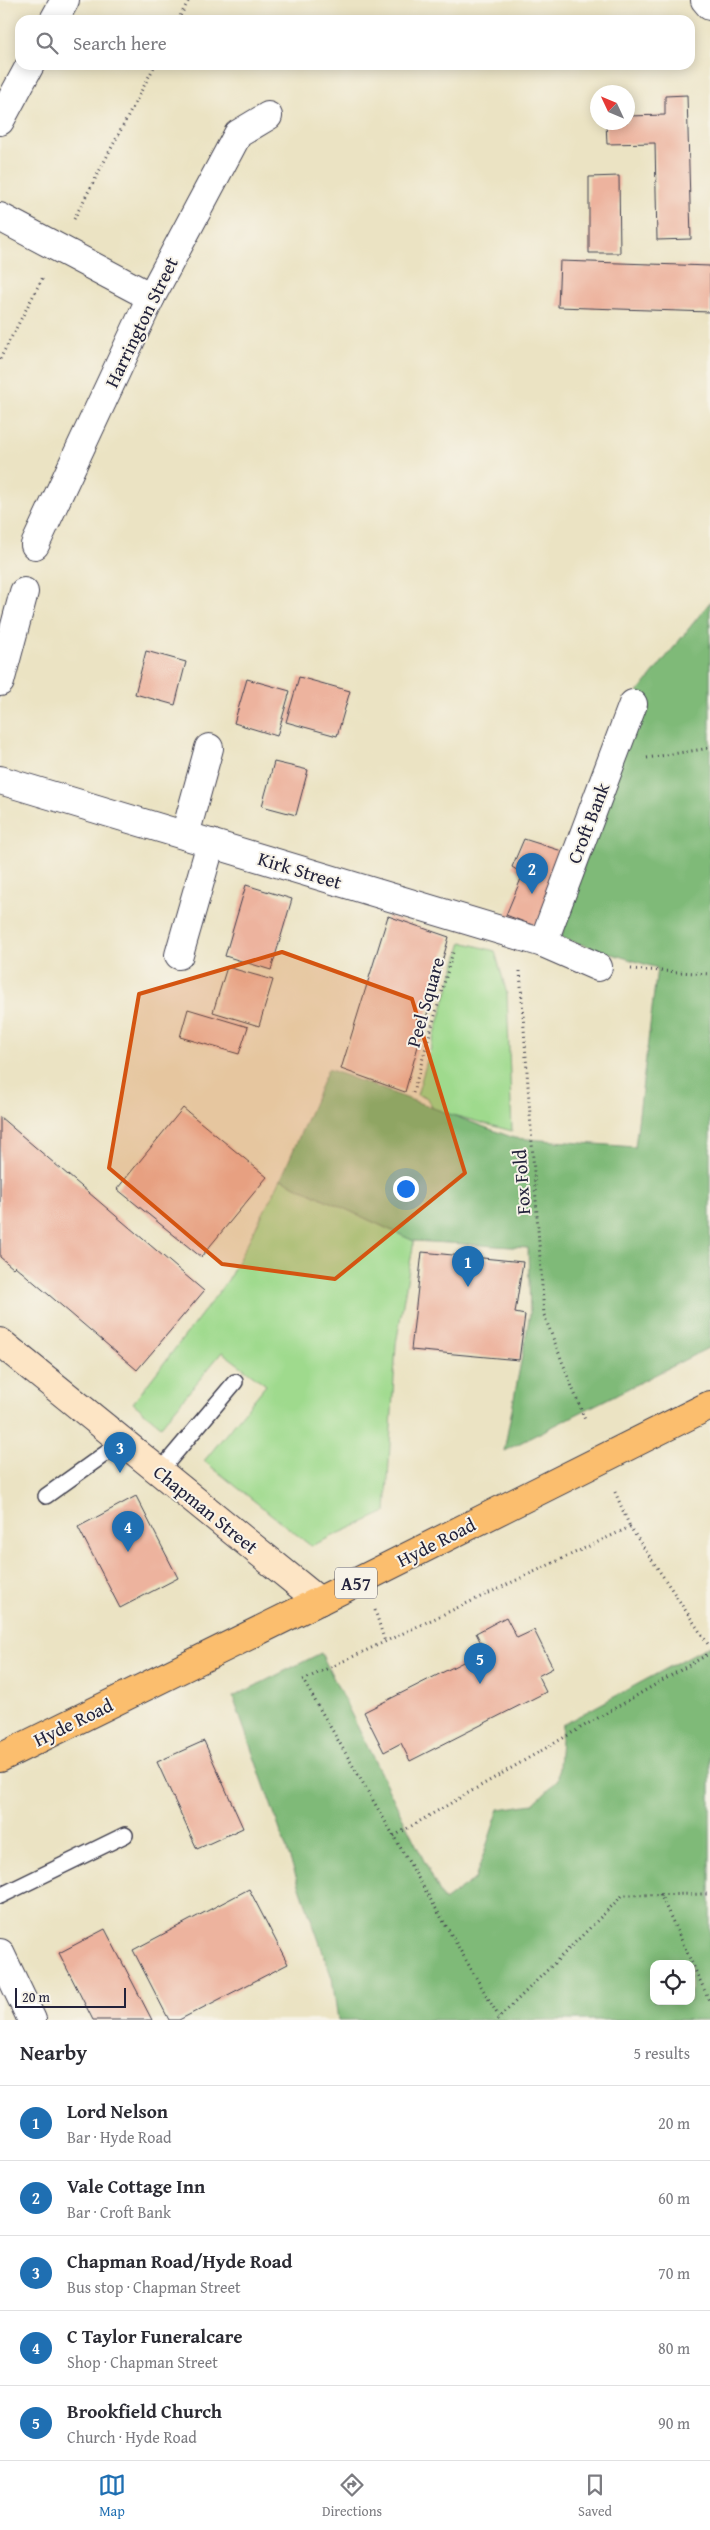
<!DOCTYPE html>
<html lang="en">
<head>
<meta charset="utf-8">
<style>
	:root { --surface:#fff; --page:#f2f2f3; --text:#2b2b33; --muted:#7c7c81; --line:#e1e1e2; --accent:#1f6fb2 }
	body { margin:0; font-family:"Gentium Book Plus",serif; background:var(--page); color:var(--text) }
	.controls { position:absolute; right:15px; bottom:15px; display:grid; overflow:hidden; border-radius:10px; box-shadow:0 2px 12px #0003 }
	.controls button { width:45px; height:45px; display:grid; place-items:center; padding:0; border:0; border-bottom:1px solid var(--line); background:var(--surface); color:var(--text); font:25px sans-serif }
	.compass { position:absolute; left:590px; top:85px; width:45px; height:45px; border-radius:50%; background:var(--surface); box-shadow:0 2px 12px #0003; rotate:314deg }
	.scale { position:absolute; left:15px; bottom:12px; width:111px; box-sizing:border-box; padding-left:5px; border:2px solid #22223b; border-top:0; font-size:14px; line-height:18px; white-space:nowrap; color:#22223b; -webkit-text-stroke:4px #f7f3e8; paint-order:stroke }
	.you { position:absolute; left:405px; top:1188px; width:18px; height:18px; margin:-12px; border:4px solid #fff; border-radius:50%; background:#1a73e8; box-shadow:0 0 0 8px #1a73e833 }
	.badge { display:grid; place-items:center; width:32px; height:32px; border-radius:50%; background:var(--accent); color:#fff; font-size:16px; font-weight:700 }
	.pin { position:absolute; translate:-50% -41px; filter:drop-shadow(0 1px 2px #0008) }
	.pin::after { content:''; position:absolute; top:26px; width:18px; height:15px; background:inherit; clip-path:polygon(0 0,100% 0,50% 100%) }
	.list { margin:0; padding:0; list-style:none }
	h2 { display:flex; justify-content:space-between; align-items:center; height:65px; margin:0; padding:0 20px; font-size:21px }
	h2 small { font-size:16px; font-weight:400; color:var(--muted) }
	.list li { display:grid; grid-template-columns:32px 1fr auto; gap:15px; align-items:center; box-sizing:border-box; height:75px; padding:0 20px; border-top:1px solid var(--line) }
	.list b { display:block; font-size:19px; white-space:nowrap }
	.list p { margin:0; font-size:16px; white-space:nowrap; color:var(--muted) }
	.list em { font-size:16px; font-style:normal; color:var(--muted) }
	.icon { flex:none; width:28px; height:28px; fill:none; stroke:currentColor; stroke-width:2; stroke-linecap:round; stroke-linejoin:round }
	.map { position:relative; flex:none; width:710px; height:2020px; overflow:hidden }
	.search { position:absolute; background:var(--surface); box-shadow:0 2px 12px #0003; left:15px; right:15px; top:15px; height:55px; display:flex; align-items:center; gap:12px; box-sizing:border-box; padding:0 18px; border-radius:15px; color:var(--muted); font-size:19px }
	.sheet { height:440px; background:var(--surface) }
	nav { display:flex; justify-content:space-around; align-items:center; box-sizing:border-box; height:70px; border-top:1px solid var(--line); background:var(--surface); font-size:14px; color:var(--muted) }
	nav a { display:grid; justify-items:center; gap:2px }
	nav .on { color:var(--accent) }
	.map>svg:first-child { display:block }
</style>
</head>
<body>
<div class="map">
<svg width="710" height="2020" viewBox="0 0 710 2020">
	<rect width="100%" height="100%" fill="#f7f3e8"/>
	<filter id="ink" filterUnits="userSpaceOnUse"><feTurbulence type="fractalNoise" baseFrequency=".02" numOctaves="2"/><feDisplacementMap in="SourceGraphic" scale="10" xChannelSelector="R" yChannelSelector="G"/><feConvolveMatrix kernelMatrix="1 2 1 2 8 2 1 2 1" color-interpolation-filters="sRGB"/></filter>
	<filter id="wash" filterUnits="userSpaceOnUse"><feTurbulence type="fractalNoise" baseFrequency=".0096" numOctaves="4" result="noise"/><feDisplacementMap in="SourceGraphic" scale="20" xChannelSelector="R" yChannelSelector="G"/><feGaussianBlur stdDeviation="1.12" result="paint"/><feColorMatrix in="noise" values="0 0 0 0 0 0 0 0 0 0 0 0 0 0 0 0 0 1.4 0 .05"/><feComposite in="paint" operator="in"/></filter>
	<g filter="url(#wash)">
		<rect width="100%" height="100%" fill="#ebe3c3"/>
		<!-- green -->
		<g fill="#9fda8d" stroke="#607e64">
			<polygon points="462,942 495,951 507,994 512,1131 434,1110 426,1097 417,1095"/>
			<polygon points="281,1179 414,1241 396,1344 386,1512 311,1546 204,1461 266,1385 222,1352 161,1426 133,1403 228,1280"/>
		</g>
		<!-- forest -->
		<g fill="#7fba78" stroke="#506e5a" fill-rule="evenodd">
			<polygon points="710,602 710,1347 504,1451 530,1314 528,1248 414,1241 281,1179 328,1069 514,1138 635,1147 657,968 561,938 639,691"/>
			<path d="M710 1645V2020H338L332 1978 233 1697 321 1653 444 1901 475 1879 499 1809 533 1804 558 1780 562 1725ZM654 1964H691V2001H654Z"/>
		</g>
		<g id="blocks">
			<!-- building -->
			<g fill="#edb39e">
				<polygon points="687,95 691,239 657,240 655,143 607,144 606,122 628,122 628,116 665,115 665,96"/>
				<polygon points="619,176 620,253 589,253 589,177"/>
				<polygon points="560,261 710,266 710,312 558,307"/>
				<polygon points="146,651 186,662 175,705 135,694"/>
				<polygon points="299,677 350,691 337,736 286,722"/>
				<polygon points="247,679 290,691 277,736 234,723"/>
				<polygon points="274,762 308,770 296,815 262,806"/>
				<polygon points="524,839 565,852 537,927 506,915 523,874 512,867"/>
				<polygon points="246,885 292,899 271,970 225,956"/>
				<polygon points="388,916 449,937 405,1092 341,1069"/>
				<polygon points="227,967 273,980 259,1026 213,1012"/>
				<polygon points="188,1009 248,1027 239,1054 180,1037"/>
				<polygon points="183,1108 267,1177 201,1257 117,1189"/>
				<polygon points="0,1117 204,1291 137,1370 15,1266 13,1268 0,1257"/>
				<polygon points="422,1252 523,1262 515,1313 525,1315 519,1360 411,1350"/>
				<polygon points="136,1496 178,1578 120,1608 78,1527"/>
				<polygon points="506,1617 517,1638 534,1630 553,1668 538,1676 546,1692 410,1761 401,1743 384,1752 364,1712 485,1651 476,1633"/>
				<polygon points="204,1741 243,1828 197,1849 157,1762"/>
				<polygon points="249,1889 288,1964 179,2020 169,2020 133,1950"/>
				<polygon points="105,1929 152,2020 93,2020 59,1953"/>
			</g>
		</g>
	</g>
	<g filter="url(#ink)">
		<use href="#blocks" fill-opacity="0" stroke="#403f4f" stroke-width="1"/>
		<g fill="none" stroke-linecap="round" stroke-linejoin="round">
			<defs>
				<g id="lane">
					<polyline points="160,1471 235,1382"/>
					<polyline points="46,1496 123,1441"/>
					<polyline points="0,1896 125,1835"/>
				</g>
				<g id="street">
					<polyline points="705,0 710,6"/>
					<polyline points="54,20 65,0"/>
					<polyline points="0,121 30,65"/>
					<polyline points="0,217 151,297"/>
					<polyline points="35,545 151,297 238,134 268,116"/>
					<polyline points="0,682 24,592"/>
					<polyline points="0,780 543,943 598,967"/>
					<polyline points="185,835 209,748"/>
					<polyline points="543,943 633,704"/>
					<polyline points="179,955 211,843"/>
					<polyline points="0,1953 32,2020"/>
				</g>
				<polyline id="secondary" points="0,1342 319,1601"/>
				<polyline id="highway" points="0,1758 319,1601 710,1405"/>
			</defs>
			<!-- lane casing -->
			<use href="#lane" stroke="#403f4f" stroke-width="18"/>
			<!-- street casing -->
			<use href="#street" stroke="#403f4f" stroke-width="30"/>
			<!-- secondary casing -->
			<use href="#secondary" stroke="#403f4f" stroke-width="30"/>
			<!-- highway casing -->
			<use href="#highway" stroke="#403f4f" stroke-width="30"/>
			<!-- path -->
			<g stroke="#403f4f" stroke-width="3" stroke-dasharray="1 4" stroke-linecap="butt">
				<polyline points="178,20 189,0"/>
				<polyline points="74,219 155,65"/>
				<polyline points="0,359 43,277"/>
				<polyline points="647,758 710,748"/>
				<polyline points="631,969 710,974"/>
				<polyline points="520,971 544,1315 585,1420"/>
				<polyline points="413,1093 453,952"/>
				<polyline points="615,1492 630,1527"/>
				<polyline points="375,1610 385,1642"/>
				<polyline points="394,1836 710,1653"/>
				<polyline points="660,1894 710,2002"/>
				<polyline points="499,2017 303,1680 630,1527 710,1647"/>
				<polyline points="497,2020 623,1895 710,1894"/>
			</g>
			<!-- lane -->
			<use href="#lane" stroke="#fff" stroke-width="15"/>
			<!-- street -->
			<use href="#street" stroke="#fff" stroke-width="28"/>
			<!-- secondary -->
			<use href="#secondary" stroke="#fde5c5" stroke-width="28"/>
			<!-- highway -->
			<use href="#highway" stroke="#fbbe6e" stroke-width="28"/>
		</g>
	</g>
	<!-- marked area -->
	<path fill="#d45411" fill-opacity="0.2" stroke="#d45411" stroke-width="4" stroke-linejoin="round" d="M282 952 412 999 465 1173 335 1279 222 1264 109 1168 139 994Z"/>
	<g text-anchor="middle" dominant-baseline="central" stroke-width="4" stroke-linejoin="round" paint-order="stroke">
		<!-- shield labels -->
		<rect fill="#f7f3e8" stroke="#62616f" stroke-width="1" x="335" y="1567.5" width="42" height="31" rx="4"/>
		<g font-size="18" font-weight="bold" fill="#22223b">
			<text x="356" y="1583">A57</text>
		</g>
		<!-- street labels -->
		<g font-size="19" fill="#22223b" stroke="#f7f3e8">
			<text transform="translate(141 322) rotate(-64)">Harrington Street</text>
			<text transform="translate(588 823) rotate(-69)">Croft Bank</text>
			<text transform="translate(300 870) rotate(17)">Kirk Street</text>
			<text transform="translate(425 1002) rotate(-74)">Peel Square</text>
			<text transform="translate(521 1182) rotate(-94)">Fox Fold</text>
			<text transform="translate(206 1509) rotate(39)">Chapman Street</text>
			<text transform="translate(436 1542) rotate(-27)">Hyde Road</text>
			<text transform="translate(73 1722) rotate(-26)">Hyde Road</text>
		</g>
	</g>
</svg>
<div class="controls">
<button><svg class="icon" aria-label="locate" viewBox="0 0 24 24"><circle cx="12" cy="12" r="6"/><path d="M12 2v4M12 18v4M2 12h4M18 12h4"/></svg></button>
</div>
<svg class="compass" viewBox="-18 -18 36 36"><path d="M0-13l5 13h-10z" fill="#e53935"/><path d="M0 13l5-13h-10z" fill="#7c7c81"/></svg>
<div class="scale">20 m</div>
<div class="you"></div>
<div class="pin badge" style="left:468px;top:1287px">1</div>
<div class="pin badge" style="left:532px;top:894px">2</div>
<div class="pin badge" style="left:120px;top:1473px">3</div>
<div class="pin badge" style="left:128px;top:1552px">4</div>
<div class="pin badge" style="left:480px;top:1684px">5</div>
<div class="search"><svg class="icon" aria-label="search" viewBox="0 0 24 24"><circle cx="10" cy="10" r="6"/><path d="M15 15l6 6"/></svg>Search here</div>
</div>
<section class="sheet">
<h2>Nearby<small>5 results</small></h2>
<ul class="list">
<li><span class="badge">1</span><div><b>Lord Nelson</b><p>Bar · Hyde Road</p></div><em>20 m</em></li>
<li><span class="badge">2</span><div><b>Vale Cottage Inn</b><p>Bar · Croft Bank</p></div><em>60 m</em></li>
<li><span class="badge">3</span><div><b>Chapman Road/Hyde Road</b><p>Bus stop · Chapman Street</p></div><em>70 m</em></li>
<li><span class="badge">4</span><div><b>C Taylor Funeralcare</b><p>Shop · Chapman Street</p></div><em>80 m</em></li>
<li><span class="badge">5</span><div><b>Brookfield Church</b><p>Church · Hyde Road</p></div><em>90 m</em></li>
</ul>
</section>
<nav>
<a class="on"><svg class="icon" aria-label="map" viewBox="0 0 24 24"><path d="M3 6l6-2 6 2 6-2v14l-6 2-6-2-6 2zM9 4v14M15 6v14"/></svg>Map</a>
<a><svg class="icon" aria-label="directions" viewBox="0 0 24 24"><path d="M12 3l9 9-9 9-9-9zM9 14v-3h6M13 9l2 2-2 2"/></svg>Directions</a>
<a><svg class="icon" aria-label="saved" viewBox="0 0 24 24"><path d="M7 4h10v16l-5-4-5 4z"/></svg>Saved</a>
</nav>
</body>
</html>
